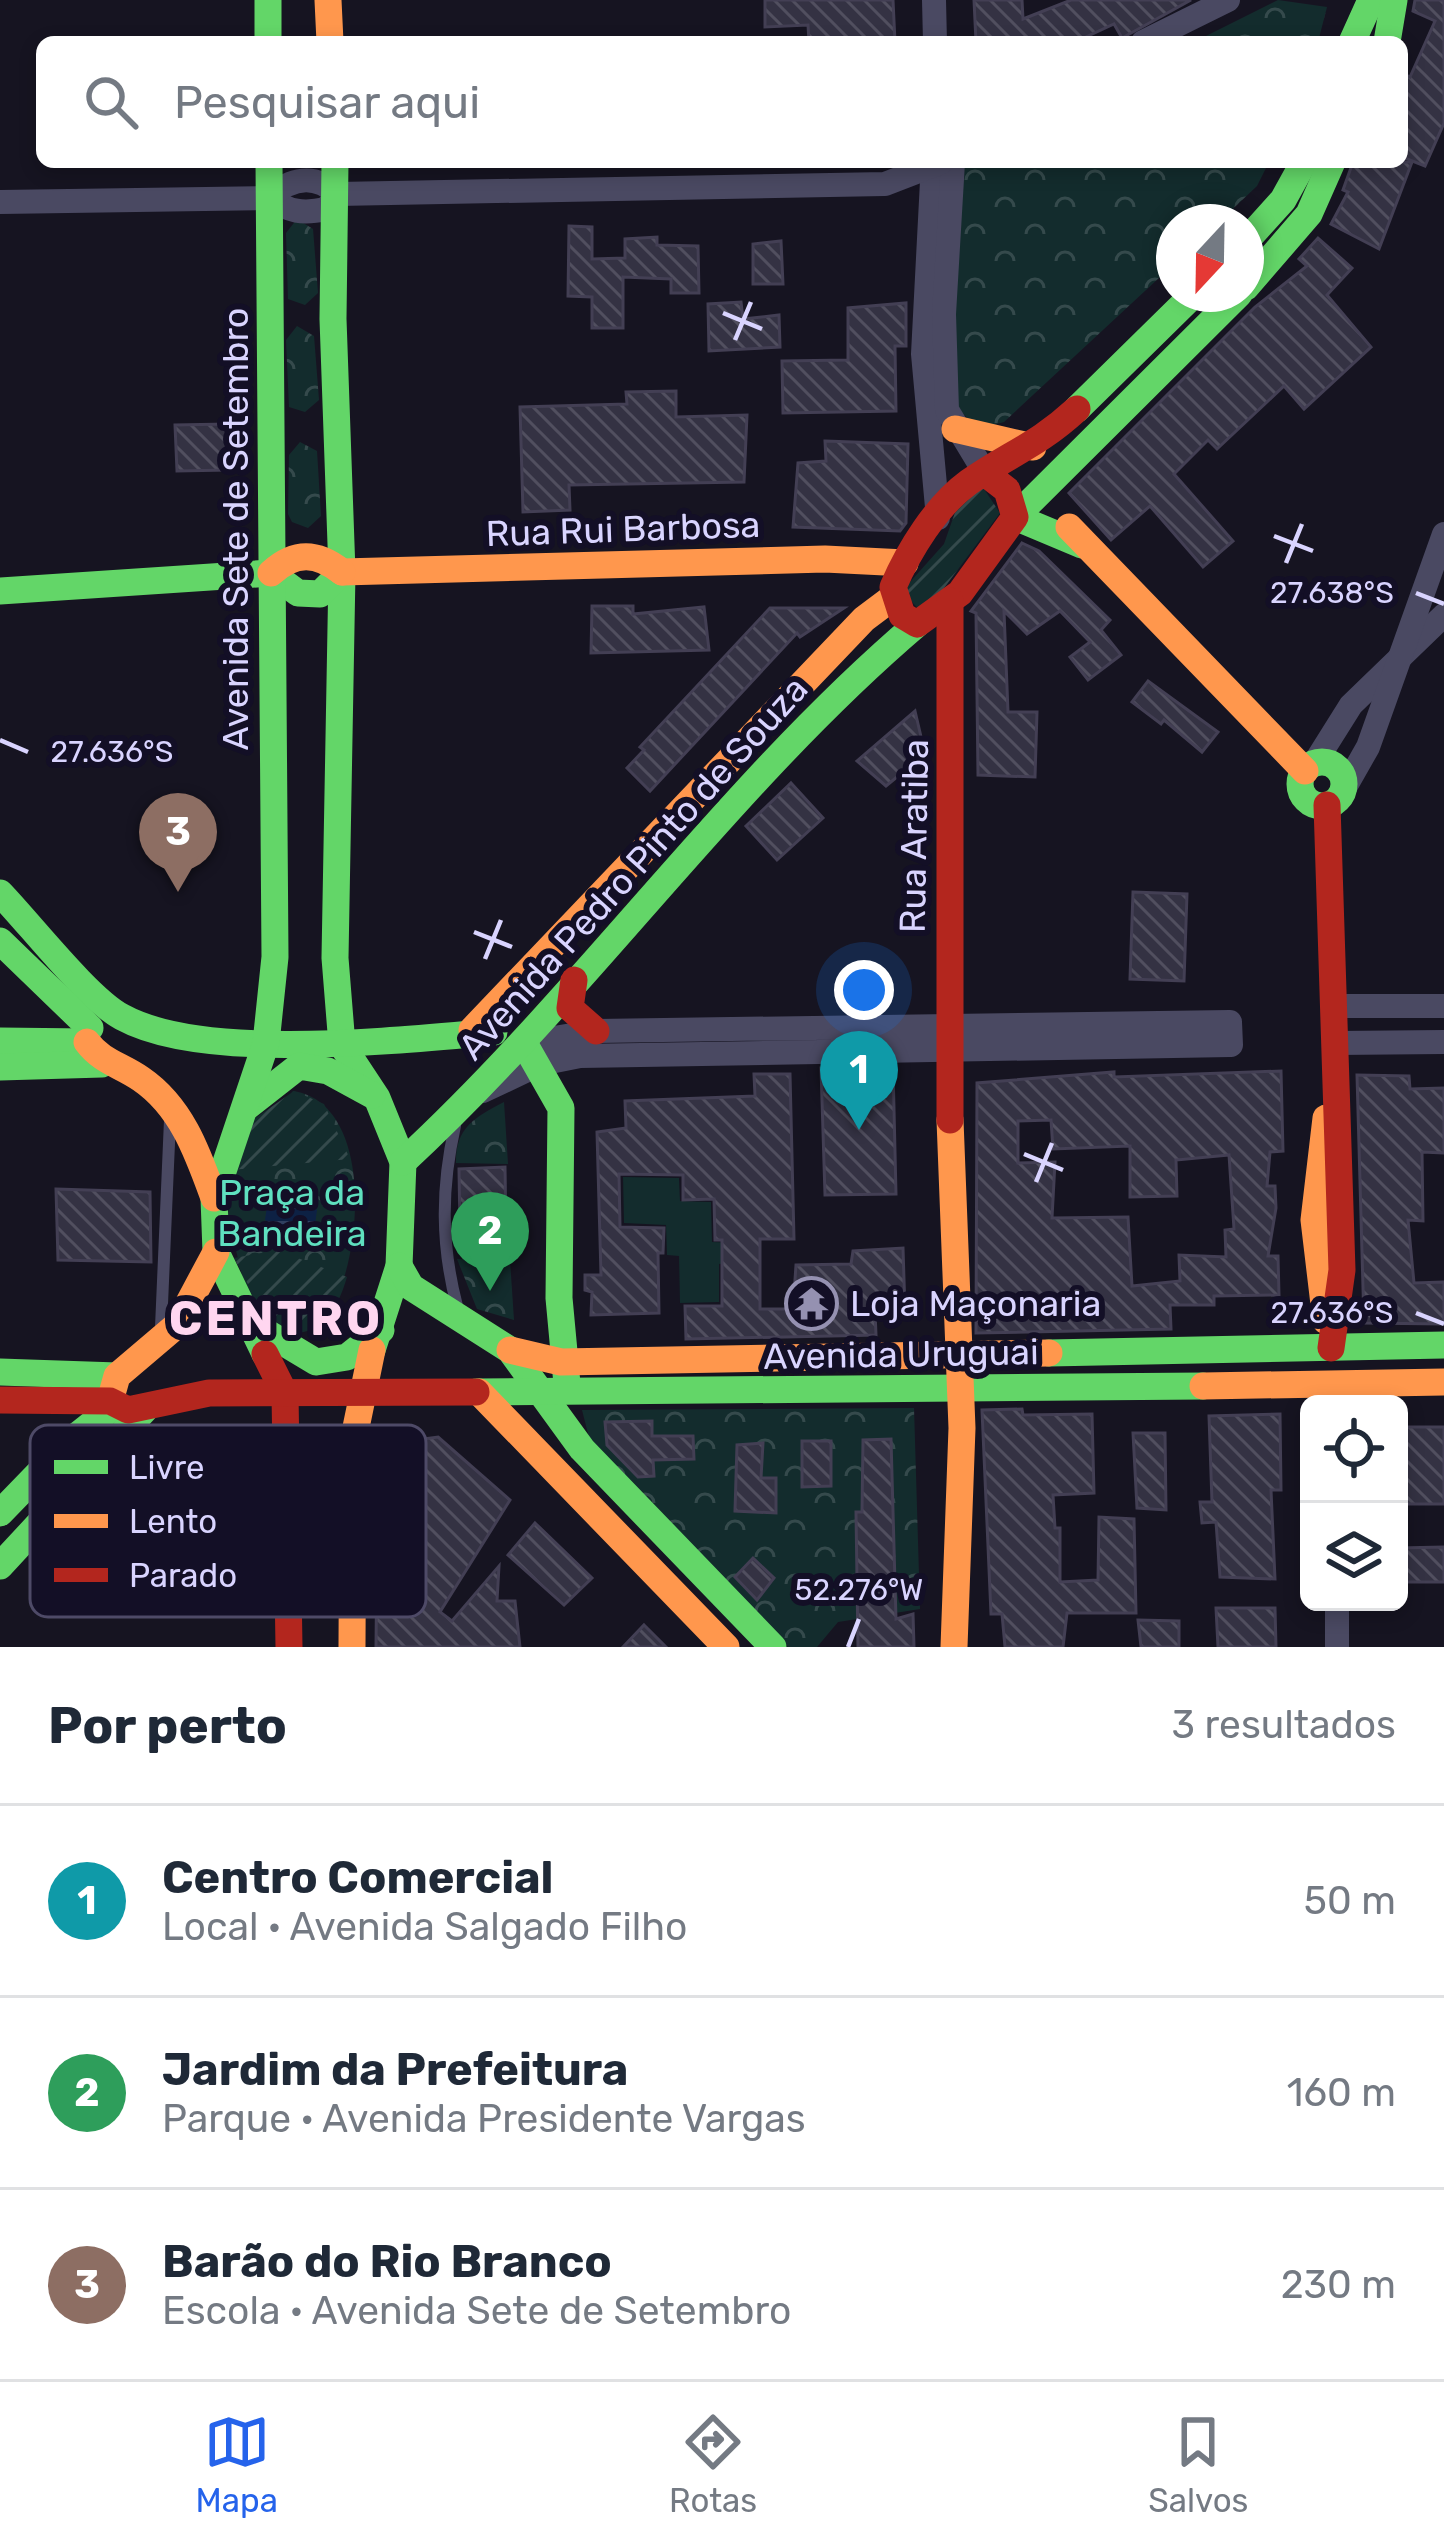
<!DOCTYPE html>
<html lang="pt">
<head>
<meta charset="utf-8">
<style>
	:root { --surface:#fff; --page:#f2f2f3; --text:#1f2937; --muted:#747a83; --line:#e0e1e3; --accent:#2563eb }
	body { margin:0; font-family:Rubik,sans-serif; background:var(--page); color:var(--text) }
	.controls { position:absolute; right:36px; bottom:36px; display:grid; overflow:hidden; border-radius:18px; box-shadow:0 6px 18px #0003 }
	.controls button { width:108px; height:108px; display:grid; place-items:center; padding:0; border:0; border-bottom:3px solid var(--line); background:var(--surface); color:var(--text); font:60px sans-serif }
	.compass { position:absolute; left:1156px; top:204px; width:108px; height:108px; border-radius:50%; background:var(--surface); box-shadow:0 6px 18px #0003; rotate:202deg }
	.you { position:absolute; left:864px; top:990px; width:42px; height:42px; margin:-30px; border:9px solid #fff; border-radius:50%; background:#1a73e8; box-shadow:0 0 0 18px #1a73e833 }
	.badge { display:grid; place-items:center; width:78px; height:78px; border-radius:50%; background:var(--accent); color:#fff; font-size:39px; font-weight:700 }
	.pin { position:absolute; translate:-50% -99px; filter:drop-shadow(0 3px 6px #0008) }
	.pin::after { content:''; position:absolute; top:63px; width:42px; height:36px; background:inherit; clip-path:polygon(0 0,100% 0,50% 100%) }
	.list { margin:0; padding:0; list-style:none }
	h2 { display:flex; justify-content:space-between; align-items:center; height:156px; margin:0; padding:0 48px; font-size:51px }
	h2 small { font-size:39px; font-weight:400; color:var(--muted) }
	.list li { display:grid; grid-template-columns:78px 1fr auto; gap:36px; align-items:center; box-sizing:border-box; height:192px; padding:0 48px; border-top:3px solid var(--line) }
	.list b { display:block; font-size:45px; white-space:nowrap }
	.list p { margin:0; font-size:39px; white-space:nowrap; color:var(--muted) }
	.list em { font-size:39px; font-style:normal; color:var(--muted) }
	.icon { flex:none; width:66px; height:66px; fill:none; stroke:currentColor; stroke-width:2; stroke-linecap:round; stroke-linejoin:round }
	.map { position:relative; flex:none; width:1444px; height:1647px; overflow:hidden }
	.search { position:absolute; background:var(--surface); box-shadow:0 6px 18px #0003; left:36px; right:36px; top:36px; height:132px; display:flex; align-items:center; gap:30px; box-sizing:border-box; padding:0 42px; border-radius:18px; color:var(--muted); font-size:45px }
	.sheet { height:732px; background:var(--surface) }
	nav { display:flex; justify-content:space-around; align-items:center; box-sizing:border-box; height:168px; border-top:3px solid var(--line); background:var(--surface); font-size:33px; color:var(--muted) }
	nav a { display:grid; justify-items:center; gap:6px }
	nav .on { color:var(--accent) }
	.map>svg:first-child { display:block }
</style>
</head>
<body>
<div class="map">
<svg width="1444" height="1647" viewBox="0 0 1444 1647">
	<defs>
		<pattern id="park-crowns" width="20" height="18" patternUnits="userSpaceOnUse" patternTransform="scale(3)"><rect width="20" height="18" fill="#132c2d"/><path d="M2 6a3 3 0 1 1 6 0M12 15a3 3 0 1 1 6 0" fill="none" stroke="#354a4c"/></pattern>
		<pattern id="garden-furrows" width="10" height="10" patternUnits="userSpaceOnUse" patternTransform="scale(3)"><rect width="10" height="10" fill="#132c2d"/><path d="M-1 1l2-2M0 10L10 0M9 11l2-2" fill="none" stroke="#354a4c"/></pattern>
		<pattern id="water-rules" width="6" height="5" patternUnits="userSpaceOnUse" patternTransform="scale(3)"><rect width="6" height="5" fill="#0d2144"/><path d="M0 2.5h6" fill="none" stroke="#304060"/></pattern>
		<pattern id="building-back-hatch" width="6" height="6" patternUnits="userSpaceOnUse" patternTransform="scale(3)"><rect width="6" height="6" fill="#343243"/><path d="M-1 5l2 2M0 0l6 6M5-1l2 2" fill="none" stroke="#514f5f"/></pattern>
	</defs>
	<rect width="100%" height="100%" fill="#161421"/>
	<!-- grass -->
	<polygon fill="#132c2d" points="623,1177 679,1178 680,1201 711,1202 712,1242 739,1243 739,1263 719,1264 719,1302 680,1303 679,1256 667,1255 666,1225 624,1223"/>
	<!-- park -->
	<g fill="url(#park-crowns)">
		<polygon points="1278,0 1327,7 1318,42 1194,42"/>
		<polygon points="969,162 1269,162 1257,186 1219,222 1174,222 1174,264 1004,422 979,429 955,406 954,176"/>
		<polygon points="297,219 313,229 318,293 305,305 288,299 286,233"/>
		<polygon points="297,326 314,336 319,400 305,412 289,407 286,340"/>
		<polygon points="300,442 317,451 321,516 308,528 292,522 288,514 289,455"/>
		<path d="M293 1091C380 1104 363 1281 318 1329L248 1301 228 1216 231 1170Z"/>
		<path d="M504 1102 508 1164 456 1163C455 1128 475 1117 504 1102Z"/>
		<polygon points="457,1259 510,1260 514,1320 477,1309"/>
		<polygon points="914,1408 920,1609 838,1622 817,1647 788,1647 590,1441 582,1410"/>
	</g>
	<!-- garden -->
	<g fill="url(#garden-furrows)">
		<polygon points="982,486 1000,513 924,615 902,591 944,544 959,501"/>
		<polygon points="294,1091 324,1104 350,1159 231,1170 247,1124"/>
		<path d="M277 1250 347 1277C335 1317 317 1341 273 1331L234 1258Z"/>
	</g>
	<!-- water -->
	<polygon fill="url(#water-rules)" points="297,1199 317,1210 315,1225 284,1231 265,1220 267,1206"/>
	<!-- building -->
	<g fill="url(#building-back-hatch)" stroke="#433f54" stroke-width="3" fill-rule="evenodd">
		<polygon points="765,0 893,0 895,42 809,42 808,25 765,27"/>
		<polygon points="974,0 1022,0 1023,19 1071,0 1191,0 1122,38 1114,24 1075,42 976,42"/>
		<polygon points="1415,0 1444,0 1444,123 1425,166 1402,157 1402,73 1410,77 1435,21 1413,11"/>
		<polygon points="1353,162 1412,162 1379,249 1331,224 1348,192 1343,190"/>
		<polygon points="569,226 592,227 592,259 625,258 625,239 657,237 657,245 698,246 699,293 671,293 671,279 623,277 623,328 592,328 592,297 568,296"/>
		<polygon points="1318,238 1352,268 1327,295 1371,347 1304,409 1284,386 1217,449 1208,440 1174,474 1233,541 1203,567 1150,506 1111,540 1069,493 1255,307 1307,266 1299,259"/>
		<polygon points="781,241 783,284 753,284 753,244"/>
		<polygon points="741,302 743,319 779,315 780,347 709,351 708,304"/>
		<polygon points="906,303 906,346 895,346 896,411 783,413 782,361 848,360 848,308"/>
		<polygon points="676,391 676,417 747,415 744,482 569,485 570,510 523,512 520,407 627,404 626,392"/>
		<polygon points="227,424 228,470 177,471 175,425"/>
		<polygon points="825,441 908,444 906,523 900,531 793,527 798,463 826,461"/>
		<polygon points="1022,543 1039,551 1110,620 1101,630 1121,655 1088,680 1070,657 1090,642 1060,611 1027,634 1004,611 1008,712 1037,712 1035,777 978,775 976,613 971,611"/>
		<polygon points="592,606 633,606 633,614 704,607 709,650 591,653"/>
		<polygon points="770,608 844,608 800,637 797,633 650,791 627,768 644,750 640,747"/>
		<polygon points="1148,681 1218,732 1202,752 1164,720 1161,724 1132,702"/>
		<polygon points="915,711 925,754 886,786 857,761"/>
		<polygon points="791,783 823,818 777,860 746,826"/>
		<polygon points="1133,892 1187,894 1184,981 1130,979"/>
		<polygon points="893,1067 896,1194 825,1195 821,1068"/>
		<path d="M1281 1071 1283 1151 1270 1152 1267 1186H1275L1276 1208 1268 1256H1278L1279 1295 1214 1296V1305H1170L1171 1329 976 1333 977 1083 1114 1072V1077ZM1051 1120 1053 1149 1130 1146V1197L1177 1196 1176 1160 1229 1155 1234 1229 1225 1230 1226 1257 1179 1255 1180 1281 1132 1286 1128 1217 1052 1218 1055 1162 1018 1163V1121Z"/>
		<polygon points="754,1074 790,1074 794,1239 760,1239 760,1309 793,1309 796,1265 851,1264 853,1251 903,1248 905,1311 875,1311 876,1335 686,1339 685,1306 722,1306 722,1240 715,1240 714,1199 683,1200 683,1175 619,1174 620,1227 664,1228 663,1253 658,1253 659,1313 591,1315 592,1292 585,1290 585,1275 601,1275 597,1132 626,1128 625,1101 755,1096"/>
		<polygon points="1357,1075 1409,1076 1410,1089 1444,1088 1444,1153 1422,1152 1423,1221 1408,1220 1414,1283 1444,1282 1444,1324 1364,1323"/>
		<polygon points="505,1167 506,1232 460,1230 459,1169"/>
		<polygon points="56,1189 150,1192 151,1262 58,1260"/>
		<polygon points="1022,1409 1023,1415 1092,1414 1094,1493 1053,1495 1055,1528 1060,1528 1060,1582 1098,1580 1099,1517 1134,1519 1136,1613 1067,1613 1063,1647 1005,1647 1002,1614 991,1614 982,1410"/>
		<polygon points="1280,1414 1281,1490 1271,1490 1275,1579 1220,1577 1216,1522 1202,1523 1200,1502 1212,1502 1209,1416"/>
		<polygon points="652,1421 652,1436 693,1436 694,1459 653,1460 654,1476 638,1477 607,1445 605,1422"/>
		<rect x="1399" y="1427" width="45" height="77"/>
		<polygon points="1133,1433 1165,1433 1166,1510 1137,1508"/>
		<polygon points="438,1437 510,1500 440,1612 452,1621 499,1566 497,1601 515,1601 520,1647 376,1647 378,1445"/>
		<polygon points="891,1439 896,1619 913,1614 914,1647 858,1647 856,1512 862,1512 863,1440"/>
		<polygon points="802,1441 831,1441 831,1486 802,1487"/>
		<polygon points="763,1443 761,1478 776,1478 776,1513 735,1511 737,1445"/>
		<polygon points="535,1523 592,1578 564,1605 508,1555"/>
		<polygon points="1444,1547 1444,1582 1399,1582 1399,1548"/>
		<polygon points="753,1558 774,1578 757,1600 735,1577"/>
		<polygon points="1216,1608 1275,1608 1276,1647 1218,1647"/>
		<polygon points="1138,1620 1179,1621 1179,1647 1141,1647"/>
		<polygon points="644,1625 666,1647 623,1647"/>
	</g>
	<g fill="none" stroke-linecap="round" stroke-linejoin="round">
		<!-- lane -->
		<g stroke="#4a4962" stroke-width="12">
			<path d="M455 1126C441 1188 441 1245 457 1306"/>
			<polyline points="161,1327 170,1120"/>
		</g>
		<!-- street -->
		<g stroke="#4a4962" stroke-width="24">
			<polyline points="934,0 935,42"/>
			<polyline points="1143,42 1228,0"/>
			<polyline points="933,162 923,354 938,518"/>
			<polyline points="953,162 944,314 947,410 985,473"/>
			<polyline points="337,194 885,184 942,162"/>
			<path d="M269 198C289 212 303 214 326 209L336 196"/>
			<path d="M269 198C290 178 315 173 337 194"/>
			<polyline points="0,202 269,198"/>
			<polyline points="1314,764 1351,705 1444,615"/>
			<polyline points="1343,791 1368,747 1444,534"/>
			<polyline points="1336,1006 1444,1006"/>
			<polyline points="1336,1043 1444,1042"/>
			<polyline points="483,1091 540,1064 580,1056 1231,1045 1230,1022 596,1031 524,1043"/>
			<polyline points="1337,1602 1337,1647"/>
		</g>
		<!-- fast -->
		<g stroke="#63d668" stroke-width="27">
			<polyline points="268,0 268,42"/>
			<polyline points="1352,42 1371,0"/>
			<polyline points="1387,42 1394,0"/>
			<polyline points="335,162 333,319 342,572 335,958 342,1045 377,1098 403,1162 399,1266 372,1350"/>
			<polyline points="1246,241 1283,200 1304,162"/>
			<polyline points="1246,287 1309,214 1332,162"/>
			<polyline points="1077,409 1194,294"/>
			<polyline points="1082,545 1015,517 1239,294"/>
			<polyline points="271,573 298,593 320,594 342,572"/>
			<polyline points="0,591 271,573"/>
			<circle cx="1322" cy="784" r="22"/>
			<path d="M0 893C30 924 88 999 122 1017 204 1062 399 1040 494 1032"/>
			<polyline points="0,941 90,1028"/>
			<polyline points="0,1041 87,1042"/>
			<polyline points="524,1043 561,1108 559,1298 567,1384"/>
			<polyline points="0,1067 102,1064"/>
			<polyline points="248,1106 299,1066 328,1071 372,1095"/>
			<path d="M403 1162C585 994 728 785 917 624"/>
			<polyline points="399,1266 411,1287 510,1350 582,1449 773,1647"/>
			<polyline points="251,1323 316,1362 347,1357 381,1330"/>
			<polyline points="1049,1353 1444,1345"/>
			<polyline points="265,1354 216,1252 214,1198 266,1043 275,957 269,162"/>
			<polyline points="0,1372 117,1376"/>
			<polyline points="476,1392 1203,1386"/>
			<polyline points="0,1513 69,1442 113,1407"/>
			<polyline points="0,1566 147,1407"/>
		</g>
		<!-- slow -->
		<g stroke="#ff974d" stroke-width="27">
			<polyline points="328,0 330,42"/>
			<polyline points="955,429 1033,447"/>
			<polyline points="1069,527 1305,771"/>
			<polyline points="342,572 825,559 905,563"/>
			<path d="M271 573C295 551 317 552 342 572"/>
			<polyline points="472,1030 864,619 892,598"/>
			<path d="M87 1042C102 1062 121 1065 141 1079 182 1107 198 1154 214 1198"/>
			<polyline points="1326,1118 1314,1220 1326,1321"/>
			<polyline points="950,1120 962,1428 954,1647"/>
			<polyline points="510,1350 561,1362 1049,1353"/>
			<polyline points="1203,1386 1444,1382"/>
			<polyline points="479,1392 726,1647"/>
			<polyline points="110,1401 117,1376 177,1325 216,1252"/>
			<polyline points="352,1647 353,1442 372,1350"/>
		</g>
		<!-- jam -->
		<g stroke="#b3261e" stroke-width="27">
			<path d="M985 473 1007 490 1015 517 960 593 917 624 902 615 893 587C909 550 936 506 969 482 1009 454 1038 445 1077 409"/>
			<polyline points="1327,805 1342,1270 1331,1348"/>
			<polyline points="574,980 570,1008 596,1031"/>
			<polyline points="950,1120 950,601"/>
			<polyline points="265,1354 285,1394 289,1647"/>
			<polyline points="0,1400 110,1401 128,1410 209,1393 476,1392"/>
		</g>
	</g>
	<!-- ticks -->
	<path fill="none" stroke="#d9d4ff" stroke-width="4.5" d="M723 313 762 329M735 340 751 302M1274 536 1313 551M1286 563 1302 524M1416 593 1444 604M0 740 28 752M474 932 512 947M485 959 501 920M1024 1154 1063 1170M1036 1182 1052 1143M1416 1313 1444 1324M848 1647 859 1619"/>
	<!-- icons -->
	<defs>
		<symbol id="temple-ring" viewBox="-11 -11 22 22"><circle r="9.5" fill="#130f26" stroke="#9591b1" stroke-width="1.5"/><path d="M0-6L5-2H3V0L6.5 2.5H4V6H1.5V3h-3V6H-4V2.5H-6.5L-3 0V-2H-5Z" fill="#9591b1"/></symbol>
	</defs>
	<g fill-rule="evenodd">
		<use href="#temple-ring" x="782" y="1274" width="59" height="59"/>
	</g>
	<g text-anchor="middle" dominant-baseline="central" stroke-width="12" stroke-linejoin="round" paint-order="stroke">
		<!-- street labels -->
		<g font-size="36" fill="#d9d4ff" stroke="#130f26">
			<text transform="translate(235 529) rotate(-90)">Avenida Sete de Setembro</text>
			<text transform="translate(623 529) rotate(-2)">Rua Rui Barbosa</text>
			<text transform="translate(914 836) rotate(-89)">Rua Aratiba</text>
			<text transform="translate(633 868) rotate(-48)">Avenida Pedro Pinto de Souza</text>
			<text transform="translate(901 1354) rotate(-1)">Avenida Uruguai</text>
		</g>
		<!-- park labels -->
		<g font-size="36" fill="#5fe0c0" stroke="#130f26">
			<text x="292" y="1192">Praça da<tspan x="292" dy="41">Bandeira</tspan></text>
		</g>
		<!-- poi labels -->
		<g font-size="36" fill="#d9d4ff" stroke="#130f26" text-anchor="start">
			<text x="850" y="1303">Loja Maçonaria</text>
		</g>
		<!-- district labels -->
		<g font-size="48" font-weight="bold" letter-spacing="3" fill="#ffd6f0" stroke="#130f26">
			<text x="276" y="1318">CENTRO</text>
		</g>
	</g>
	<!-- legend -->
	<rect x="30" y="1425" width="396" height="192" rx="18" fill="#130f26" stroke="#4e4a67" stroke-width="3"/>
	<rect x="54" y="1460" width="54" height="14" fill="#63d668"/>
	<rect x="54" y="1514" width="54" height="14" fill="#ff974d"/>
	<rect x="54" y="1568" width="54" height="14" fill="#b3261e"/>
	<g font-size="33" fill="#d9d4ff">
		<text x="129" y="1479">Livre</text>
		<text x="129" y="1533">Lento</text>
		<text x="129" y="1587">Parado</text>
	</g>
	<g font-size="30" text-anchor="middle" fill="#d9d4ff" stroke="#130f26" stroke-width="12" stroke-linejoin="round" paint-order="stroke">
		<text x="1332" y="603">27.638°S</text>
		<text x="112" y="762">27.636°S</text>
		<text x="1332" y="1323">27.636°S</text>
		<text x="859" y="1600">52.276°W</text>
	</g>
</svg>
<div class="controls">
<button><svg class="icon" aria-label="locate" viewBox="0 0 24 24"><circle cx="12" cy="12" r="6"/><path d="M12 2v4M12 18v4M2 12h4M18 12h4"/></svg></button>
<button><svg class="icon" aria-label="layers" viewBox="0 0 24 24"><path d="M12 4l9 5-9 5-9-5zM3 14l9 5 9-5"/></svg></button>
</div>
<svg class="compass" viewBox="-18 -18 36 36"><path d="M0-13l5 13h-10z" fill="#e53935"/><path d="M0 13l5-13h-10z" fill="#747a83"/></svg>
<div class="you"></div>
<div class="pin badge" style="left:859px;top:1130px;background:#0f9aa8">1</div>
<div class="pin badge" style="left:490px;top:1291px;background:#2e9e5b">2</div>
<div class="pin badge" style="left:178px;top:892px;background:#8d6e63">3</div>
<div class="search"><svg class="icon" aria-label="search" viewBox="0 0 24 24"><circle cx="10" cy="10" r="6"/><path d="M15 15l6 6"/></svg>Pesquisar aqui</div>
</div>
<section class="sheet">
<h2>Por perto<small>3 resultados</small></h2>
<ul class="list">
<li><span class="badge" style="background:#0f9aa8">1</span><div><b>Centro Comercial</b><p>Local · Avenida Salgado Filho</p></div><em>50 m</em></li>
<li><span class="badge" style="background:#2e9e5b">2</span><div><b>Jardim da Prefeitura</b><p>Parque · Avenida Presidente Vargas</p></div><em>160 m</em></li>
<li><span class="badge" style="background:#8d6e63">3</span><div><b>Barão do Rio Branco</b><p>Escola · Avenida Sete de Setembro</p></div><em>230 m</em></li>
</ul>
</section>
<nav>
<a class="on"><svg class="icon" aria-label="map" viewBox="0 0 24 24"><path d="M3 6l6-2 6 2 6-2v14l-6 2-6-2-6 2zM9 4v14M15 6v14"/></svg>Mapa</a>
<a><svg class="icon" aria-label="directions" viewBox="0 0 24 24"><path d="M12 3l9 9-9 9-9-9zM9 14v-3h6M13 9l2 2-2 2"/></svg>Rotas</a>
<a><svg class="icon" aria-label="saved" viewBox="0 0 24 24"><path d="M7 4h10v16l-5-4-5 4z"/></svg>Salvos</a>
</nav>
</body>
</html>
